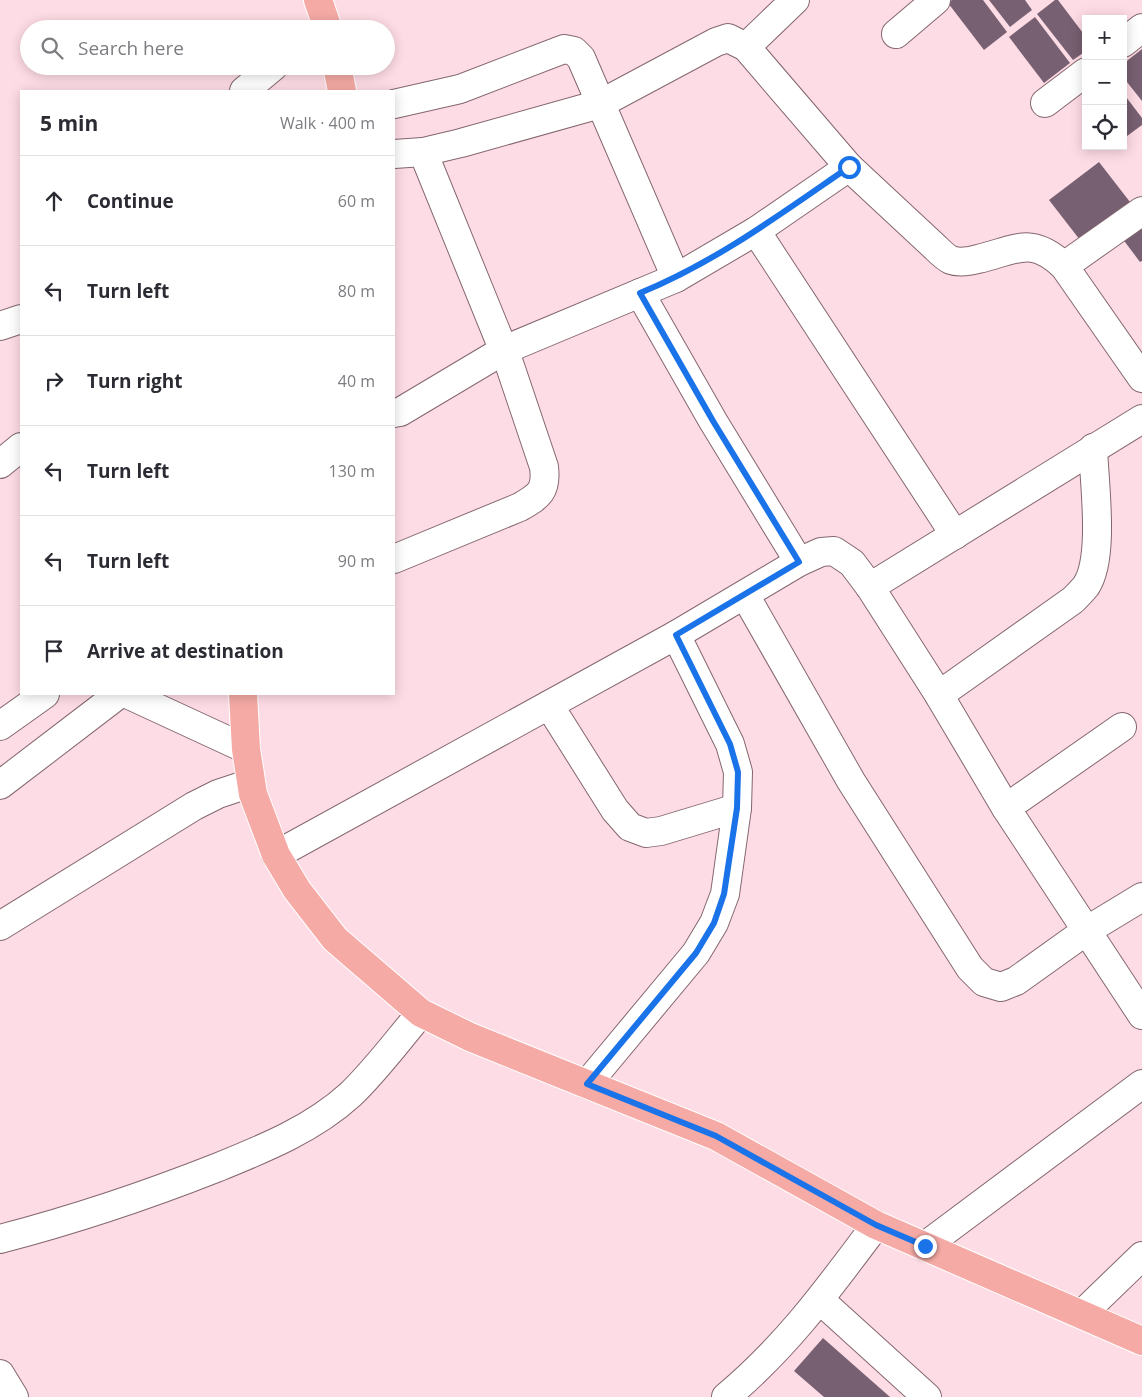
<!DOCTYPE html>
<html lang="en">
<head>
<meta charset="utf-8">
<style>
	:root { --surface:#fff; --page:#f2f2f3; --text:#2b2b33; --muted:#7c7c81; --line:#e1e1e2 }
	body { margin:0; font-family:"Open Sans",sans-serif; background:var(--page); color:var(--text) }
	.controls { position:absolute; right:15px; top:15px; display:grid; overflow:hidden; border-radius:0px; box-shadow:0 2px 12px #0003 }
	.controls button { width:45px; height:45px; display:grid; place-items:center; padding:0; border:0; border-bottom:1px solid var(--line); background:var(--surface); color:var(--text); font:25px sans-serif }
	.stop { position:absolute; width:15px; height:15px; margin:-11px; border:4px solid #1a73e8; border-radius:50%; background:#fff }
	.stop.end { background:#1a73e8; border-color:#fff; box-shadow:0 1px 5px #0008 }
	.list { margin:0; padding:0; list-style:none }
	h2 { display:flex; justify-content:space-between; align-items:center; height:65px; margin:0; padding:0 20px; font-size:21px }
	h2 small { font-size:16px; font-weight:400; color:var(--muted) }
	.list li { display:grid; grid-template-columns:32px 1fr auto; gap:15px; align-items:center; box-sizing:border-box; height:90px; padding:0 20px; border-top:1px solid var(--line) }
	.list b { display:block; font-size:19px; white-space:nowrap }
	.list em { font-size:16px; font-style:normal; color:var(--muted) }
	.icon { flex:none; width:28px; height:28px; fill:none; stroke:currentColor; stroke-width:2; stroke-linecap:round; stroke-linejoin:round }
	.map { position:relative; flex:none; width:1142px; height:1397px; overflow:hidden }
	.search { position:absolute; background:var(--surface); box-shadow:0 2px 12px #0003; left:20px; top:20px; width:375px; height:55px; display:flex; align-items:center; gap:12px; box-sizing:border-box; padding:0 18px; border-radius:28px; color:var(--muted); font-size:19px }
	.panel { position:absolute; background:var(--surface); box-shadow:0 2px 12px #0003; left:20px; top:90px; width:375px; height:605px; border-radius:0px }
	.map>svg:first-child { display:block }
</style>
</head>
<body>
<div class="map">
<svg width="1142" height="1397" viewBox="0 0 1142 1397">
	<rect width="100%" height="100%" fill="#fedce5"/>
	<!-- building -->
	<g fill="#776071">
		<polygon points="952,0 983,0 1007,32 984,50 948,3"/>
		<polygon points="989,0 1025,0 1032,10 1010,27"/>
		<polygon points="1055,0 1058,0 1086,37 1086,51 1073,60 1037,14"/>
		<polygon points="1035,17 1070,63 1044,83 1009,37"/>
		<polygon points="1142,49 1142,101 1123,77 1123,64"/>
		<polygon points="1123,93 1142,118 1142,125 1123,139"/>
		<polygon points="1099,162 1130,202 1080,240 1049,200"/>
		<polygon points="1142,223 1142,261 1140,262 1122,238"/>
		<polygon points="823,1338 890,1397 824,1397 794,1371"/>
	</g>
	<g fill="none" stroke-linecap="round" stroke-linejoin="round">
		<defs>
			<g id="minor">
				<polyline points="896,34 936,0"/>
				<polyline points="1123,43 1142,28"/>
				<polyline points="746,47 795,0"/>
				<polyline points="244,91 274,66"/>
				<polyline points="1045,103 1086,72"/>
				<polyline points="394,104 460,89 564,49 574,51 581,58 676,278"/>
				<path d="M394 154 423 152 461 143 600 104 716 42 728 38 746 47 849 167 936 248C940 252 946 258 951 260 959 263 970 261 978 259 1016 250 1031 235 1064 266L1142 378"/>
				<polyline points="756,231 955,535"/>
				<polyline points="1064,266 1142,211"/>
				<polyline points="640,293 713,421 799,562"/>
				<polyline points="0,326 21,319"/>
				<polyline points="394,413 400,412 504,350 676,278 756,231 849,167"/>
				<polyline points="0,464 21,447"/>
				<path d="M394 559 520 507C539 496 547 491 544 467L510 366 423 152"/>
				<polyline points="870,587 1142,419"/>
				<polyline points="745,595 851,781 970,968 984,982 1001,987 1016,981 1086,931 1142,897"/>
				<polyline points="127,694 246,749"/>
				<path d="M939 695 1073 600C1077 596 1082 591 1086 586 1105 558 1094 481 1093 448"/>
				<polyline points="549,705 615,810 630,827 646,833 661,831 737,808"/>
				<polyline points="0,726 45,694"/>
				<polyline points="0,785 119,694"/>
				<polyline points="1006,808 1122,727"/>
				<polyline points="276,855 676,635 799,562 821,552 834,551 852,563 870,587 939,695 1006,808 1142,1015"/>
				<polyline points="0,926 194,806 218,794 251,783"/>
				<polyline points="587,1084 696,953 714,923 725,894 737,808 738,772 730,744 676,635"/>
				<path d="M0 1239C73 1220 145 1196 216 1168 263 1149 313 1129 351 1094 376 1070 398 1040 421 1013"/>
				<polyline points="925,1246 1142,1084"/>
				<polyline points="820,1300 927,1397"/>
				<polyline points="1082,1314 1142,1256"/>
				<polyline points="0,1374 14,1397"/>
				<path d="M726 1397C788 1345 828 1289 876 1225"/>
			</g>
			<g id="major">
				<polyline points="318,0 328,29"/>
				<polyline points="337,66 342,91"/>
				<polyline points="243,694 246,749 253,794 276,855 297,890 335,939 421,1013 470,1037 716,1136 876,1225 1142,1341"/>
			</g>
		</defs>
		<!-- minor casing -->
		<use href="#minor" stroke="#84676e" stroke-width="30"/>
		<!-- major casing -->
		<use href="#major" stroke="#fff" stroke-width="30"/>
		<!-- minor -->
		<use href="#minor" stroke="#fff" stroke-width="28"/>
		<!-- major -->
		<use href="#major" stroke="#f5aaa5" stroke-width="28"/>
	</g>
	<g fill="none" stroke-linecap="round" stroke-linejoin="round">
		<!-- route -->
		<path stroke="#1a73e8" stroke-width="6" d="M849 167C782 213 716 262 640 293L713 421 799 562 676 635 730 744 738 772 737 808 724 894 714 923 696 953 587 1084 716 1136 876 1225 925 1246"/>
	</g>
</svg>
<div class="controls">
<button>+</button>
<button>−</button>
<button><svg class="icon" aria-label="locate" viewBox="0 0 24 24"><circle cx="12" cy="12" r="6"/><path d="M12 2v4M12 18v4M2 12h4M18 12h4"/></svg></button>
</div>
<div class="stop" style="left:849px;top:167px"></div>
<div class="stop end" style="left:925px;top:1246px"></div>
<div class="search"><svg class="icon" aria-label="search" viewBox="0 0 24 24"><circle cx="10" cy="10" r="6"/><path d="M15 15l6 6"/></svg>Search here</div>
<section class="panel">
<h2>5 min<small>Walk · 400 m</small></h2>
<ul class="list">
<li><svg class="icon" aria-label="ahead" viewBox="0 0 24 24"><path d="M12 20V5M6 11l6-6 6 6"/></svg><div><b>Continue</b></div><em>60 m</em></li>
<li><svg class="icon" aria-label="left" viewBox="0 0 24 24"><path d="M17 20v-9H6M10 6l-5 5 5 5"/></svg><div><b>Turn left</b></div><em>80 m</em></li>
<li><svg class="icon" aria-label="right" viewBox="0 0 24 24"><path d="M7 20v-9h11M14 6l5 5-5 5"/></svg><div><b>Turn right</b></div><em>40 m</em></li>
<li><svg class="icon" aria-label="left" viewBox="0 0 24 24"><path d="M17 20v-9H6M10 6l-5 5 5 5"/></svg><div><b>Turn left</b></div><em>130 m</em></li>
<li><svg class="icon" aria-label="left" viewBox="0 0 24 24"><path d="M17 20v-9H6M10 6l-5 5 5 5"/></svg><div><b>Turn left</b></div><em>90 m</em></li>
<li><svg class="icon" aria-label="arrive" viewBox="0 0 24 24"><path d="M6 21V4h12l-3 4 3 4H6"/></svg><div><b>Arrive at destination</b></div></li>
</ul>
</section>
</div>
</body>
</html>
